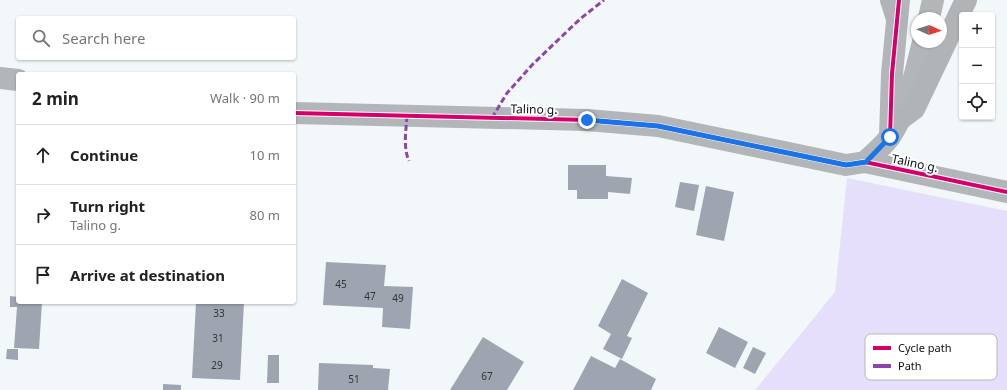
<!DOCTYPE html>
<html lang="en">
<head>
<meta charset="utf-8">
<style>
	:root { --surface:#fff; --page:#f6f6f6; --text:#222; --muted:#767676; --line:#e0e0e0 }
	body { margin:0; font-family:"Noto Sans",sans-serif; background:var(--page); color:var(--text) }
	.controls { position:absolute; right:12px; top:12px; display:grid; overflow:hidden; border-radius:4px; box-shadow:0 1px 3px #0004 }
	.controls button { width:36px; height:36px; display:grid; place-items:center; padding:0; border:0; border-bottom:1px solid var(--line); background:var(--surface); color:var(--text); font:20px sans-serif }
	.compass { position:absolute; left:911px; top:12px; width:36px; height:36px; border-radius:50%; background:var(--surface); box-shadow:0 1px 3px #0004; rotate:93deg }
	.stop { position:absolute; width:12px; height:12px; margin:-9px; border:3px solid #1a73e8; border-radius:50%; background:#fff }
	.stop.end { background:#1a73e8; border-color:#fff; box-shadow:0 1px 4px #0008 }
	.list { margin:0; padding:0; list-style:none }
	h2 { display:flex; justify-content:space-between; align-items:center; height:52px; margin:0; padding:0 16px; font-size:17px }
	h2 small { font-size:13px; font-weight:400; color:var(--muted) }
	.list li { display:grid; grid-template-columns:26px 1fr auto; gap:12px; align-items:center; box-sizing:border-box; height:60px; padding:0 16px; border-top:1px solid var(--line) }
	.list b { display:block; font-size:15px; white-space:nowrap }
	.list p { margin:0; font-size:13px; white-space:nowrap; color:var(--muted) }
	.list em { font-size:13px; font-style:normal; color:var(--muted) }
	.icon { flex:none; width:22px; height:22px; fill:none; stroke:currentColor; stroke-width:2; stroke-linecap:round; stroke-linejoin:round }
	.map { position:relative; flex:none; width:1007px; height:390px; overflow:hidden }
	.search { position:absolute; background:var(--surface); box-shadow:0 1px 3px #0004; left:16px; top:16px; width:280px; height:44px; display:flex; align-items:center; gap:10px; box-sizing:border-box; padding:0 14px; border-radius:4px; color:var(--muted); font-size:15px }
	.panel { position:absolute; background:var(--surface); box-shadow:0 1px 3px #0004; left:16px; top:72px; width:280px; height:232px; border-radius:4px }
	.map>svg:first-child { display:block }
</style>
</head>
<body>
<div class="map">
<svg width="1007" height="390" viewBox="0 0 1007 390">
	<rect width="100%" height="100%" fill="#f2f7fa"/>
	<!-- green -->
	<polygon fill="#e5dffb" points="847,178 1007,211 1007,390 755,390 835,292"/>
	<!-- building -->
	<g fill="#9fa5b0">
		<polygon points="568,165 606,165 606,176 632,178 630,194 608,192 608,199 577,199 577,190 568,190"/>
		<polygon points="680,182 699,185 694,211 675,207"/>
		<polygon points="706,186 734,192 724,241 696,235"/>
		<polygon points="326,262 386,265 384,286 413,287 410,329 382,327 383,308 323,305"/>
		<polygon points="622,279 648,293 627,336 632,338 622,359 603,349 611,334 598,326"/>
		<polygon points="10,296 18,297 18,302 42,302 39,349 14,348 17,307 10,307"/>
		<polygon points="196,302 244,302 240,380 192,378"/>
		<polygon points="719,327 748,342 735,368 706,353"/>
		<polygon points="483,337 524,362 507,390 450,390"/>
		<polygon points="753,347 766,353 755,374 743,368"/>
		<polygon points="7,349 18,349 18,360 6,359"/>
		<polygon points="268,355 279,355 279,383 267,383"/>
		<polygon points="591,356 615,368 620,359 656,379 651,390 573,390"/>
		<polygon points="319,363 373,365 373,368 390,369 388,390 318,390"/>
		<polygon points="163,384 181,385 181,390 163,390"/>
	</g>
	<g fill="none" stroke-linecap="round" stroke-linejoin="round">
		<!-- minor -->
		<g stroke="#b3b6b8" stroke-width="22">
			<polyline points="929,18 933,0"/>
			<polyline points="0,78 18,80"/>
			<polyline points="294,113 587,120 658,126 846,165 865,162 1007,192"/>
			<polyline points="890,137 892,74 899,0"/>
			<path d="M865 162C873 154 882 147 889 138 908 112 915 72 923 42"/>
		</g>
		<!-- highway -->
		<g stroke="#b0b4b6" stroke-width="22">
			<polyline points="891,0 897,19"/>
			<polyline points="899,120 914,109 966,0"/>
		</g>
		<!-- quiet -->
		<g stroke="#8e44ad" stroke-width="3" stroke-dasharray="6 3" stroke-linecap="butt">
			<path d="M407 116C406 131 403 147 409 161"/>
			<polyline points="492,118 507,93 533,64 580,19 604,0"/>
		</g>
		<defs>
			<g id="cycleway">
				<polyline points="294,113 587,120 658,126 846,165 865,162 1007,192"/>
				<polyline points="890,137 892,74 899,0"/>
			</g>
		</defs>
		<!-- cycleway casing -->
		<use href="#cycleway" stroke="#fff" stroke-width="6"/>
		<!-- cycleway -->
		<use href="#cycleway" stroke="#d6006c" stroke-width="4"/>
	</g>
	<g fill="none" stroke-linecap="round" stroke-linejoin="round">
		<!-- route -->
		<polyline stroke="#1a73e8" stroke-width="5" points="587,120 658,126 846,165 866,162 890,137"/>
	</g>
	<g text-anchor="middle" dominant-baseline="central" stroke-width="4" stroke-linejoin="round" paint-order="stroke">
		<!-- number labels -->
		<g font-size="10" fill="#2f343a">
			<text x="341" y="284">45</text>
			<text x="370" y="296">47</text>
			<text x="398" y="298">49</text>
			<text x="219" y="313">33</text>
			<text x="218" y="338">31</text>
			<text x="217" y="365">29</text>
			<text x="487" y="376">67</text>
			<text x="354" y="379">51</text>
		</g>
		<!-- street labels -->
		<g font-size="12" fill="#0a0f12" stroke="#fff">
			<text transform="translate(534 109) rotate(1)">Talino g.</text>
			<text transform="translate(915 163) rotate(12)">Talino g.</text>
		</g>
	</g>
	<!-- legend -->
	<rect x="865" y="334" width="132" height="46" rx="6" fill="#fff" stroke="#b6b7b8" stroke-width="1"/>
	<rect x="873" y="346" width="18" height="4" fill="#d6006c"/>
	<rect x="873" y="364" width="18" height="4" fill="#8e44ad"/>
	<g font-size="11" fill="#0a0f12">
		<text x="898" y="352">Cycle path</text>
		<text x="898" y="370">Path</text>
	</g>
</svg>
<div class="controls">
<button>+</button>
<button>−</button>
<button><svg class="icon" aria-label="locate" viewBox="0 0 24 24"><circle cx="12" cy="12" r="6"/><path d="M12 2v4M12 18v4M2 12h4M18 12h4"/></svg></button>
</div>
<svg class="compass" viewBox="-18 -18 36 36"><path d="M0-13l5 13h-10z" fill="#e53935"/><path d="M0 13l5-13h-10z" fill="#767676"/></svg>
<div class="stop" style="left:890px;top:137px"></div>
<div class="stop end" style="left:587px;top:120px"></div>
<div class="search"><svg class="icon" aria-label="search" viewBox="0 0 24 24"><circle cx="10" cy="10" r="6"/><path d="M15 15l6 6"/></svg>Search here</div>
<section class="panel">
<h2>2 min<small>Walk · 90 m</small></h2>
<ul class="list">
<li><svg class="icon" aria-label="ahead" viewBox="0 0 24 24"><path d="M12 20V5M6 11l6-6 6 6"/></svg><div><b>Continue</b></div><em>10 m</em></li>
<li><svg class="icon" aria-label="right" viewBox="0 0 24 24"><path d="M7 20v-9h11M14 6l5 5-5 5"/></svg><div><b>Turn right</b><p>Talino g.</p></div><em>80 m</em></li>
<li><svg class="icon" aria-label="arrive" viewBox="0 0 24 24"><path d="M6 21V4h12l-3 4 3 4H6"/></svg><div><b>Arrive at destination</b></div></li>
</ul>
</section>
</div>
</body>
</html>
